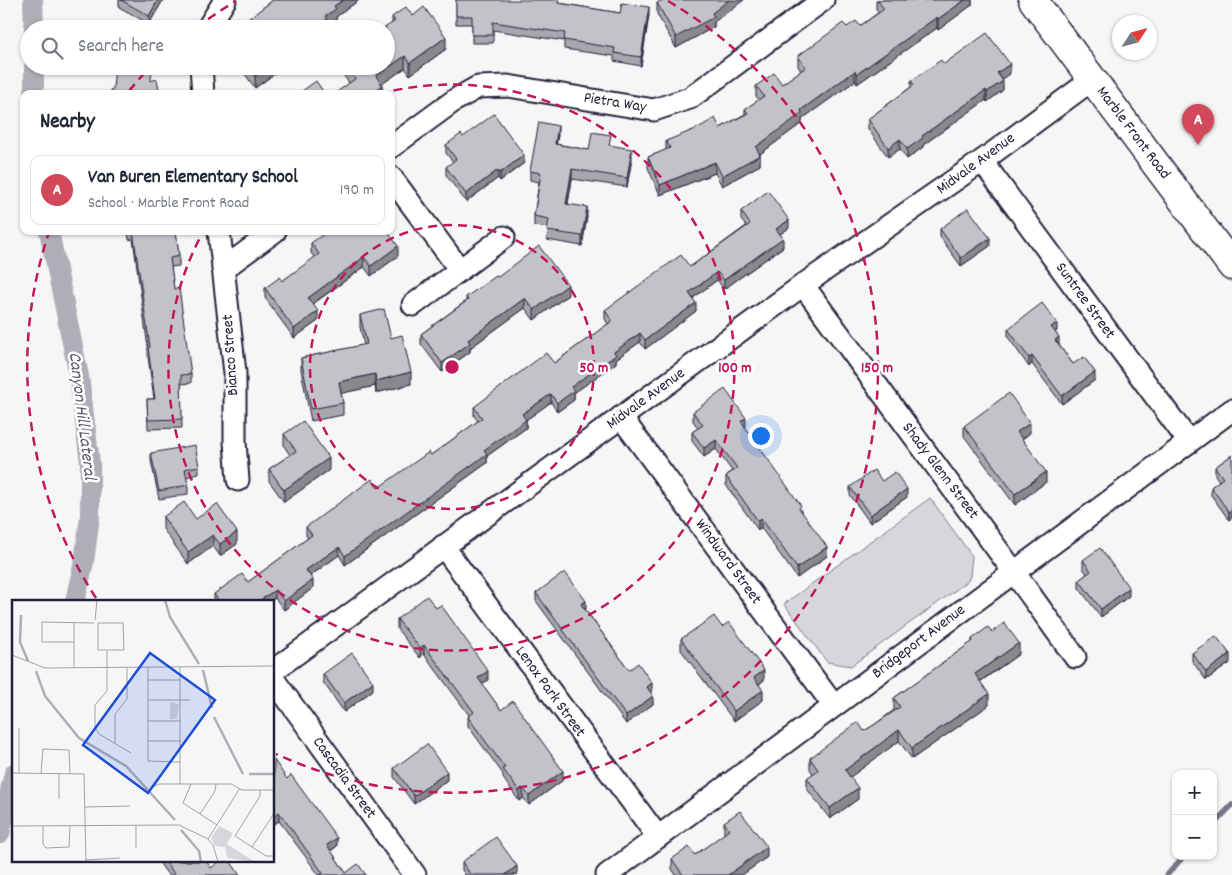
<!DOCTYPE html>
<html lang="en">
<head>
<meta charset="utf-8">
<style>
	:root { --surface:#fff; --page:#f2f2f3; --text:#1f2937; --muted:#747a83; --line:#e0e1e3; --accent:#d1495b }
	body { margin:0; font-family:Dekko,sans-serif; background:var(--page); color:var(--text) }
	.controls { position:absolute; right:15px; bottom:15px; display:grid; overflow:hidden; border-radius:10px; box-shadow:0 1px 4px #0004 }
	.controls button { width:45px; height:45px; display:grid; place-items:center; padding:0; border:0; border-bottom:1px solid var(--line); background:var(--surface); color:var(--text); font:25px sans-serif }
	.compass { position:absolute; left:1112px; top:15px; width:45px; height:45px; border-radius:50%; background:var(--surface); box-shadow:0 1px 4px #0004; rotate:54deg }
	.you { position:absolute; left:760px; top:435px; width:18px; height:18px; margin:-12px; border:4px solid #fff; border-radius:50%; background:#1a73e8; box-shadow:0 0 0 8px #1a73e833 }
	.badge { display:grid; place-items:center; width:32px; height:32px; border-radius:50%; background:var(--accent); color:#fff; font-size:16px; font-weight:700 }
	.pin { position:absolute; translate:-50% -41px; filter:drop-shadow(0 1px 2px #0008) }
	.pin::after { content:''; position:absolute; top:26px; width:18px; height:15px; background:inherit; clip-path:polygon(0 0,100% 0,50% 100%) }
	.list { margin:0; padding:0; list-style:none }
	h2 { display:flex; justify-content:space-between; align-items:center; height:65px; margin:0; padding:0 20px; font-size:21px }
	h2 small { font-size:16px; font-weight:400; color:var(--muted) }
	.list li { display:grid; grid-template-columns:32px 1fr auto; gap:15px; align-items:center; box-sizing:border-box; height:70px; margin:0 10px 10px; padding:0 10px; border:1px solid var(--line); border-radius:10px }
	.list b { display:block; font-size:19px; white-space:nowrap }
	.list p { margin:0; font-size:16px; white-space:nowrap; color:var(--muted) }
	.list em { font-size:16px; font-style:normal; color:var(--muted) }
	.icon { flex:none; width:28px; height:28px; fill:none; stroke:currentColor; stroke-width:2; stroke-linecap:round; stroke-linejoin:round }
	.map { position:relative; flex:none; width:1232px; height:875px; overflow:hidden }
	.search { position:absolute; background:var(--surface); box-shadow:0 1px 4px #0004; left:20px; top:20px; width:375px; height:55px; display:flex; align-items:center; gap:12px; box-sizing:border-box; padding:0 18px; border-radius:28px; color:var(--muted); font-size:19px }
	.panel { position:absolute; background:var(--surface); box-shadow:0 1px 4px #0004; left:20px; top:90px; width:375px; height:145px; border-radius:10px }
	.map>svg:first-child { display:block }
</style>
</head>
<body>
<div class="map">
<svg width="1232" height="875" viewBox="0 0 1232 875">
	<rect width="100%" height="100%" fill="#f6f6f7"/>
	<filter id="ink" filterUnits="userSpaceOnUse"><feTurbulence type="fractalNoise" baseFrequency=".02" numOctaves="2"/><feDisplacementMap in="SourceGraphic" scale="10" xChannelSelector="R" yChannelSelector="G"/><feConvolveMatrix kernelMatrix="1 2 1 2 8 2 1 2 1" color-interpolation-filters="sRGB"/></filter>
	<g filter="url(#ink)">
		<!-- green -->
		<polygon fill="#d7d7db" stroke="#7c7c8b" points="930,498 972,556 970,576 968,581 851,666 827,662 784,604"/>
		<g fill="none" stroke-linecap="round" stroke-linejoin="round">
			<!-- stream -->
			<g stroke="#767685" stroke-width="5.5">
				<polyline points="1213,825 1232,805"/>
				<polyline points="1167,875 1184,856"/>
			</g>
			<!-- canal -->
			<g stroke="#aeaeb7" stroke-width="20">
				<polyline points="33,0 34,29"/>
				<polyline points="34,66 34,94"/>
				<polyline points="49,231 79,376 90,463 90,516 84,562 75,601"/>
				<polyline points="0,834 14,773"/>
			</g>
			<defs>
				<g id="minor">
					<polyline points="207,29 225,0"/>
					<polyline points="201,66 203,94"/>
					<polyline points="391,147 455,100 478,87 508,86 654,110 690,98 823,0"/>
					<polyline points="982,161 1189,442"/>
					<polyline points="391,177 460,270"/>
					<polyline points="219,231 235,373 235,442 238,480"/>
					<polyline points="223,269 275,231"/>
					<polyline points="803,285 1014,572 1075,657"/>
					<polyline points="413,305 504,237"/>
					<polyline points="621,417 834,706"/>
					<polyline points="443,546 658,837"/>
					<polyline points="274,670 803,285 982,161 1093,79"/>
					<polyline points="274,680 415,875"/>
					<polyline points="607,875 1232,410"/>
				</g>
				<polyline id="tertiary" points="1033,0 1232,266"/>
			</defs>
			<!-- minor casing -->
			<use href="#minor" stroke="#22223b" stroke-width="25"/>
			<!-- tertiary casing -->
			<use href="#tertiary" stroke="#22223b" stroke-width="31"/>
			<!-- minor -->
			<use href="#minor" stroke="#fff" stroke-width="21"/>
			<!-- tertiary -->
			<use href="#tertiary" stroke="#fff" stroke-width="28"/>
		</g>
		<!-- wall -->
		<g fill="#a7a7ad" stroke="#22223b">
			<polygon points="119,0 163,0 149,24 119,7"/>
			<polygon points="273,0 359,0 336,17 336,21 327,27 327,29 243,29 243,23"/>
			<polygon points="456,0 559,3 620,13 649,15 641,66 614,61 614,56 564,49 564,41 493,30 493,43 472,43 472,24 456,24"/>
			<polygon points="876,0 972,0 972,5 938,30 937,28 857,84 855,81 802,119 802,123 760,154 760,165 722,186 715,173 660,195 648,168 648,157 666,150 666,141 720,128 745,114 745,109 759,100 756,96 756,86 782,84 801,71 798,66 798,56 847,27 860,26 879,12 876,9"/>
			<polygon points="657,3 714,22 714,27 676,48 657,14"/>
			<polygon points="413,16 446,49 410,75 405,68 382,84 382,94 349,83 341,72 341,66 386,66 392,22 392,17"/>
			<polygon points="944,64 1010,74 1002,79 1003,90 987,102 986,100 923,145 923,147 907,159 900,149 888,157 868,129 868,119 911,87 911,81"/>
			<polygon points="239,66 285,66 255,88"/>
			<polygon points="558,135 556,144 589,150 610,145 632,158 627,187 572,179 568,204 587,217 582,246 547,240 548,228 534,226 534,216 539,182 530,180 530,171"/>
			<polygon points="463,137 524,163 500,181 498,178 466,202 446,175 446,167 453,162 446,153 446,145"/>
			<polygon points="741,211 789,228 780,234 783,247 724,289 717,280 693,298 696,311 645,349 640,342 616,359 616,363 574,393 574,400 557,412 551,402 526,420 526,428 487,456 487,463 345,565 339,555 310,576 313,588 284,610 275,598 271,601 214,601 214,594 248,582 308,538 306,536 306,527 378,488 431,455 478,421 474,416 474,407 554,363 608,324 605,319 605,310 690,267 746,226 741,220"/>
			<polygon points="940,229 990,246 961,266 940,237"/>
			<polygon points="128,231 176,231 179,256 179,266 171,267 174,289 191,374 191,383 181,384 182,428 148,429 147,399 154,399 148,357 148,348 133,239 129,240"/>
			<polygon points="311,243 398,256 371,276 364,267 313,304 318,321 294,338 265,298 265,288 282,281 315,258 311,253"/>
			<polygon points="498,277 568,295 534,320 525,308 470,348 470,352 442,372 421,344 421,334 466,301 466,297"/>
			<polygon points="360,315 391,338 411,384 376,393 375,386 341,393 343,403 343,415 311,421 301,370 301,358 364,345 360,327"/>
			<polygon points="1008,329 1057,331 1055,332 1059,345 1073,364 1095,380 1062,404 1032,364 1029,367 1008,337"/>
			<polygon points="693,412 746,427 745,427 801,511 827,556 797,578 761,528 758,530 726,485 726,476 732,471 716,449 704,457 692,441 692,432 698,428 693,421"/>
			<polygon points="964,426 1030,433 1022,439 1046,482 1015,505 964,436"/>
			<polygon points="284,434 329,470 284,502 269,481 269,469 290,455 284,446"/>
			<polygon points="151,453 199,466 199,474 186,477 188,485 188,494 159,499 151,461"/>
			<polygon points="1232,455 1229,520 1211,495 1211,487 1219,481 1215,475 1215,467"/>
			<polygon points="882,481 907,497 870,523 850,495 850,487"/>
			<polygon points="163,517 196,519 237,544 220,556 213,546 188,564 163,529"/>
			<polygon points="1083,560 1129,596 1101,617 1079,588 1079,580 1087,574 1083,568"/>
			<polygon points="536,593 586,609 585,609 629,670 652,691 650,693 653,704 626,724 536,601"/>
			<polygon points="397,619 488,680 482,684 501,710 563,780 529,805 523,798 519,801 503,778 503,774 468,726 468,717 469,715 424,654 420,658 397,629"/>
			<polygon points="722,627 764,680 759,684 763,700 734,721 681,650 681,639"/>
			<polygon points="992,632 1019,654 980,682 989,705 912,759 899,741 850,777 858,799 830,819 807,789 807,778 813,774 810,769 810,758 864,731 874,725 894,710 894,698 972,642 972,639"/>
			<polygon points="1192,653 1230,663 1206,680 1192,661"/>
			<polygon points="323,674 373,690 344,712 323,682"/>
			<polygon points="394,768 447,780 414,804 394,777"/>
			<polygon points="287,779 337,846 331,851 346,873 366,875 319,875 279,821 274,824"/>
			<polygon points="724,822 767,857 742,875 676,875 672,869 672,859 695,855 724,834"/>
			<polygon points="158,861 206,861 211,868 240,875 168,875"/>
			<polygon points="462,862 517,874 516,875 465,875 462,870"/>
		</g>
		<!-- shaded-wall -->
		<g fill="#88888d" stroke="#22223b">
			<polygon points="158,0 163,0 149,24 149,16"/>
			<polygon points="343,0 359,0 336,17 336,21 327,27 327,29 314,29 334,6"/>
			<polygon points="729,0 744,0 714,22 714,27 676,48 676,37"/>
			<polygon points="965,0 972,0 972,5 938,30 938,19"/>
			<polygon points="649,7 649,15 641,66 641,57"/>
			<polygon points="937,17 937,28 857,84 857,74"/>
			<polygon points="446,37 446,49 410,75 410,63"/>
			<polygon points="405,56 405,68 376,88 376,76"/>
			<polygon points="1010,64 1010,74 997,83 997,73"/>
			<polygon points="269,66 285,66 255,88 255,76"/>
			<polygon points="855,71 855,81 802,119 802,123 756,157 756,147 801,110"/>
			<polygon points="1003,81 1003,90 987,102 987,92"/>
			<polygon points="382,85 382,94 370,94"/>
			<polygon points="986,90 986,100 923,145 923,147 907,159 907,149 922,136"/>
			<polygon points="558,126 558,135 555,154 555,144"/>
			<polygon points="900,139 900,149 888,157 888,148"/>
			<polygon points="632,149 632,158 627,187 627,178"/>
			<polygon points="524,155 524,163 500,181 500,173"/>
			<polygon points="760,155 760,165 722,186 722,176"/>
			<polygon points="715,162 715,173 660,195 660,185"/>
			<polygon points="572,169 572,179 566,213 566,204"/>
			<polygon points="498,170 498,178 466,202 466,194"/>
			<polygon points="587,207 587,217 582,246 582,236"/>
			<polygon points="789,220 789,228 776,237 776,229"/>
			<polygon points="783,238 783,247 724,289 724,280"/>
			<polygon points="990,238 990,246 961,266 961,258"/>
			<polygon points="398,246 398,256 371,276 371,266"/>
			<polygon points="364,257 364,267 308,307 308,298"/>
			<polygon points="717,272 717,280 689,301 689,293"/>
			<polygon points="568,285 568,295 534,320 534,310"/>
			<polygon points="525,298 525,308 470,348 470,352 442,372 442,363 468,340"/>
			<polygon points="696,303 696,311 645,349 645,340"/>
			<polygon points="318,311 318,321 294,338 294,329"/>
			<polygon points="1057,323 1057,331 1051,335 1051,327"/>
			<polygon points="640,333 640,342 616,359 616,363 574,393 574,400 557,412 557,403 571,387 614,352"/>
			<polygon points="1059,337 1059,345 1055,340"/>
			<polygon points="1032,356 1032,364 1029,367 1029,358"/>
			<polygon points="411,372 411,384 376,393 376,381"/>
			<polygon points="1095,372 1095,380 1062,404 1062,396"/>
			<polygon points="375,374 375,386 339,394 339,382"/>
			<polygon points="551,394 551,402 526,420 526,428 487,456 487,463 345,565 345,556 484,450 522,414"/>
			<polygon points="746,418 746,427 741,430 741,421"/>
			<polygon points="1030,423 1030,433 1017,443 1017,432"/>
			<polygon points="716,440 716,449 704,457 704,448"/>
			<polygon points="329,458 329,470 284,502 284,490"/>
			<polygon points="1046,472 1046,482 1015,505 1015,494"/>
			<polygon points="907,489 907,497 870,523 870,515"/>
			<polygon points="1232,510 1232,518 1229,520 1229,512"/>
			<polygon points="761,518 761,528 758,530 758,521"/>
			<polygon points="237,532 237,544 220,556 220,544"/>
			<polygon points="213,535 213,546 188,564 188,552"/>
			<polygon points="339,547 339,555 306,579 306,570"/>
			<polygon points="827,547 827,556 797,578 797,568"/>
			<polygon points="313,580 313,588 284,610 284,601"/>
			<polygon points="1129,588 1129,596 1101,617 1101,609"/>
			<polygon points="275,590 275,598 271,601 259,601"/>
			<polygon points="586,601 586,609 581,612 581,604"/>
			<polygon points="1019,643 1019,654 975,685 975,674"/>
			<polygon points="424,645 424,654 420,658 420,648"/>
			<polygon points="1230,654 1230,663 1206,680 1206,672"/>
			<polygon points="764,670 764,680 754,688 754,678"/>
			<polygon points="488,671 488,680 478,687 478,678"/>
			<polygon points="373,682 373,690 344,712 344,703"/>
			<polygon points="652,683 652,691 647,695 647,687"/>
			<polygon points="763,690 763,700 734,721 734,711"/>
			<polygon points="989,694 989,705 912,759 912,748"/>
			<polygon points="653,696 653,704 626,724 626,716"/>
			<polygon points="899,730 899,741 845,781 845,770"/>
			<polygon points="563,771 563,780 529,805 529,796"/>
			<polygon points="447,772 447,780 414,804 414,796"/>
			<polygon points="523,788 523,798 519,801 519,791"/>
			<polygon points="858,788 858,799 830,819 830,808"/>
			<polygon points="279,812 279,821 274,824 274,816"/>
			<polygon points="337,838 337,846 327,853 327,845"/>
			<polygon points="767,847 767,857 742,875 728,875"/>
			<polygon points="517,866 517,874 516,875 505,875"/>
		</g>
		<!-- building -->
		<g fill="#c2c2c9" stroke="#22223b">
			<polygon points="121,0 158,0 149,16"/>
			<polygon points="273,0 343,0 334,6 336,9 325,16 327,19 314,29 246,29 243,23"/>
			<polygon points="456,0 559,0 558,3 620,13 622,3 649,7 641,57 614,53 615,48 564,40 565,33 493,22 493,35 472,35 472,16 456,16"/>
			<polygon points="663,0 729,0 712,13 714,17 676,37 657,3"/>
			<polygon points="877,0 965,0 938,19 937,17 857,74 855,71 801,110 802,113 756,147 760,155 722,176 715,162 660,185 648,157 670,148 666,141 698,128 715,118 720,128 748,113 745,109 764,96 756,86 774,73 782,84 806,67 798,56 843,23 847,27 856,21 860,26 884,9"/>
			<polygon points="406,7 413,16 424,7 446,37 410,63 405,56 376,76 382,85 370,94 334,94 355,79 346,66 386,66 386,29 383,29 395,21 392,17"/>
			<polygon points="119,26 154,28 154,29 118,29"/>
			<polygon points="987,33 1010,64 997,73 1003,81 987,92 986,90 922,136 923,138 907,149 900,139 888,148 868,119 914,85 911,81 941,60 944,64"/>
			<polygon points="115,66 152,66 151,81 157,79 160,94 111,94 110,90 113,89"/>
			<polygon points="248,66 269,66 255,76"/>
			<polygon points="316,81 325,94 298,94"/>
			<polygon points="494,114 524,155 500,173 498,170 466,194 446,167 456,159 446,145 461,134 463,137"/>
			<polygon points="539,122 558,126 555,144 589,150 592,132 611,135 609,145 632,149 627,178 572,169 566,204 587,207 582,236 547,231 549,219 534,216 541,173 530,171"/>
			<polygon points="768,191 789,220 776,229 783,238 724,280 717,272 689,293 696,303 645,340 640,333 614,352 616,355 571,387 574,391 557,403 551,394 522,414 526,420 484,450 487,454 345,556 339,547 306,570 313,580 284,601 275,590 259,601 219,601 214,594 242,574 248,582 312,535 306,527 372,479 378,488 429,452 431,455 482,418 474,407 546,353 554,363 612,321 605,310 681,255 690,267 750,224 741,211"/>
			<polygon points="968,208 990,238 961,258 940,229"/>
			<polygon points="133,231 176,231 179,256 170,258 174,289 179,288 191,374 181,375 182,419 148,420 147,399 155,399 148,348 150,347"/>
			<polygon points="328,231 387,231 398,246 371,266 364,257 308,298 318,311 294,329 265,288 280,277 282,281 319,254 311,243"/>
			<polygon points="539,246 568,285 534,310 525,298 468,340 470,343 442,363 421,334 468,300 466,297 496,276 498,277"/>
			<polygon points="1042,303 1057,323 1051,327 1059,337 1055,340 1073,364 1084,357 1095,372 1062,396 1032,356 1029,358 1008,329"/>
			<polygon points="384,309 391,338 402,335 411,372 376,381 375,374 339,382 343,403 311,409 301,358 367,344 360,315"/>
			<polygon points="725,389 746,418 741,421 801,506 799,508 827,547 797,568 761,518 758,521 726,476 737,468 716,440 704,448 692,432 703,425 693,412"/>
			<polygon points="1009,393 1030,423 1017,432 1046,472 1015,494 964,426"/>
			<polygon points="303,421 329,458 284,490 269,469 296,451 284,434"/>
			<polygon points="195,445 199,466 185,469 188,485 159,491 151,453"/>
			<polygon points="1232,455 1232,510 1229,512 1211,487 1223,478 1215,467"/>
			<polygon points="874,470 882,481 895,472 907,489 870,515 850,487"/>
			<polygon points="184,502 196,519 217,504 237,532 220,544 213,535 188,552 163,517"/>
			<polygon points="1100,548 1129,588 1101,609 1079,580 1091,571 1083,560"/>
			<polygon points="565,572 586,601 581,604 629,670 638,663 652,683 647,687 653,696 626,716 536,593"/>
			<polygon points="427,596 436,608 441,605 488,671 478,678 501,710 513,701 563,771 529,796 523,788 519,791 503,769 505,768 468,717 474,712 424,645 420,648 397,619"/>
			<polygon points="714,616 722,627 729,622 764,670 754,678 763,690 734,711 681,639"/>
			<polygon points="1004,623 1019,643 975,674 989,694 912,748 899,730 845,770 858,788 830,808 807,778 818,770 810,758 858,722 864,731 874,725 900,707 894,698 973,641 972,639 988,627 992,632"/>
			<polygon points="1216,636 1230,654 1206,672 1192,653"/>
			<polygon points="352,653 373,682 344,703 323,674"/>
			<polygon points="427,744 447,772 414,796 394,768"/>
			<polygon points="274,760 287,779 291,775 337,838 327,845 346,873 358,864 366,875 320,875 323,873 279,812 274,816"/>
			<polygon points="740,811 767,847 728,875 683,875 672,859 689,847 695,855 729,830 724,822"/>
			<polygon points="496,837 517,866 505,875 471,875 462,862"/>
			<polygon points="165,861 206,861 211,868 220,861 230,861 240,875 175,875"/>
		</g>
	</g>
	<!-- distance rings -->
	<g fill="none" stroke="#c2185b" stroke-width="2.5" stroke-dasharray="9 6">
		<circle cx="452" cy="367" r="142"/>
		<path d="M379 94A283 283 0 1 1 203 232"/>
		<path d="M96 598A425 425 0 0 1 49 232M129 91A425 425 0 0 1 151 66M196 28A425 425 0 0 1 236 1M668 1A425 425 0 0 1 276 754"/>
	</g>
	<g text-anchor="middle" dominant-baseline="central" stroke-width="5" stroke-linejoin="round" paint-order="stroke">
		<!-- street labels -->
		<g font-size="16" fill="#22223b" stroke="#fff">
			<text transform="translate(615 103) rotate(9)">Pietra Way</text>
			<text transform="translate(1133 133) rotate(53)">Marble Front Road</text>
			<text transform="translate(976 164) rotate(-36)">Midvale Avenue</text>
			<text transform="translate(1085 301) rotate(54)">Suntree Street</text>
			<text transform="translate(231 355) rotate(-94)">Bianco Street</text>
			<text transform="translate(646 399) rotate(-36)">Midvale Avenue</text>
			<text transform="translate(940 471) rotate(53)">Shady Glenn Street</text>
			<text transform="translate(728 562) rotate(54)">Windward Street</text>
			<text transform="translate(919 642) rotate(-37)">Bridgeport Avenue</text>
			<text transform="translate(550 692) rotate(54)">Lenox Park Street</text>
			<text transform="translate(344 778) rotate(54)">Cascadia Street</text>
		</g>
		<!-- water labels -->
		<g font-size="18" font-style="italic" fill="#5a5a6d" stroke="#fff">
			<text transform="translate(81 416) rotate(83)">Canyon Hill Lateral</text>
		</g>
	</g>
	<!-- overview -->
	<g transform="translate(12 600)">
		<rect width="262" height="262" fill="#f6f6f7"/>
		<path d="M158 102 167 104 165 119H158ZM207 226 221 233 215 244 243 262 215 258 213 247 203 246 199 238Z" fill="#d7d7db"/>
		<path fill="none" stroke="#aeaeb7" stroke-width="2.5" d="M153 0 158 17 187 64M9 15 8 42 16 61M191 70 200 108M24 71 33 96 67 138 114 166 163 220M202 117 231 174M237 174H263M169 230 187 251 189 262"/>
		<path fill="none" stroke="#a1a1ac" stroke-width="1" d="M83 20 85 0M62 22V68M86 23V50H112L111 23H86M62 42H30V22L82 23M95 51V91L83 105V128L87 134 119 153M0 55 33 68 263 66M136 67V161L168 162M136 80H168M136 100H178M136 121H169M136 141H169M103 143V114L115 99V68M0 173 72 174 74 262M7 173V128M29 173 31 149 57 150 58 173M47 173V199M168 184V67M179 184 171 203 205 225M142 187 146 184H219L230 190H263M248 190V196L223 236 254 256H263M73 207 118 206M188 214 203 191 204 184M0 226 167 225 196 239 201 245 206 262M31 226V244L34 248 57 247 58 226M196 239 228 188M240 247 263 212M124 248V225M73 260 108 258"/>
		<path fill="#1d4ed8" fill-opacity="0.15" stroke="#1d4ed8" stroke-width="2.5" d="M138 53 203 100 136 193 71 145Z"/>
		<rect width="262" height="262" fill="none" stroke="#22223b" stroke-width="2.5"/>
	</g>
	<circle cx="452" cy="367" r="8" fill="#c2185b" stroke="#fff" stroke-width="2.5"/>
	<g font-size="15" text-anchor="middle" font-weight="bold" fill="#c2185b" stroke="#fff" stroke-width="5" stroke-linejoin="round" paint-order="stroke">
		<text x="594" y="372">50 m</text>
		<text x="735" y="372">100 m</text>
		<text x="877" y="372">150 m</text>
	</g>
</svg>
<div class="controls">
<button>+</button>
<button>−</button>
</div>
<svg class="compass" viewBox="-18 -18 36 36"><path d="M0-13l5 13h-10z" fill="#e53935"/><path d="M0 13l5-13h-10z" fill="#747a83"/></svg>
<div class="you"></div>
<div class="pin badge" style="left:1198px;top:145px">A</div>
<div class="search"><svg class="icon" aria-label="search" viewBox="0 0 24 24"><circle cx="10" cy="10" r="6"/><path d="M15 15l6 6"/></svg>Search here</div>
<section class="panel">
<h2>Nearby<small></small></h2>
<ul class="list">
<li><span class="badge">A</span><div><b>Van Buren Elementary School</b><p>School · Marble Front Road</p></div><em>190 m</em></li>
</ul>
</section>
</div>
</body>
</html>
